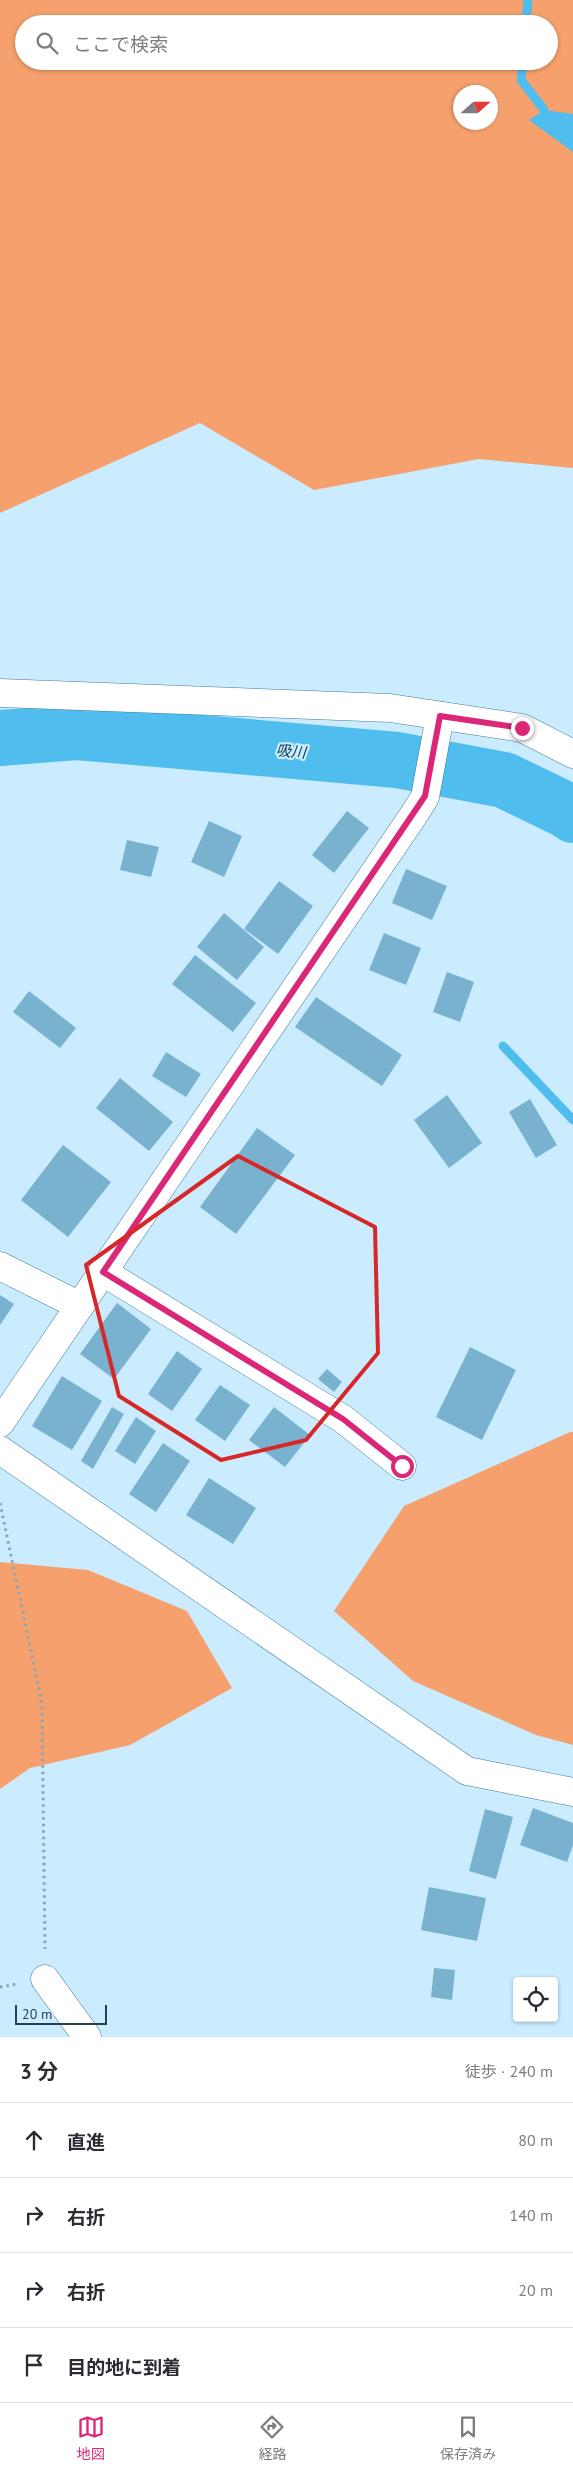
<!DOCTYPE html>
<html lang="ja">
<head>
<meta charset="utf-8">
<style>
	:root { --surface:#fff; --page:#f2f2f3; --text:#2b2b33; --muted:#7c7c81; --line:#e1e1e2; --accent:#db2777 }
	body { margin:0; font-family:"PT Sans","Noto Sans JP",sans-serif; background:var(--page); color:var(--text) }
	.controls { position:absolute; right:15px; bottom:15px; display:grid; overflow:hidden; border-radius:5px; box-shadow:0 1px 4px #0004 }
	.controls button { width:45px; height:45px; display:grid; place-items:center; padding:0; border:0; border-bottom:1px solid var(--line); background:var(--surface); color:var(--text); font:25px sans-serif }
	.compass { position:absolute; left:453px; top:85px; width:45px; height:45px; border-radius:50%; background:var(--surface); box-shadow:0 1px 4px #0004; rotate:69deg }
	.scale { position:absolute; left:15px; bottom:12px; width:92px; box-sizing:border-box; padding-left:5px; border:2px solid #28404c; border-top:0; font-size:14px; line-height:18px; white-space:nowrap; color:#28404c; -webkit-text-stroke:4px #caecfe; paint-order:stroke }
	.stop { position:absolute; width:15px; height:15px; margin:-11px; border:4px solid #db2777; border-radius:50%; background:#fff }
	.stop.end { background:#db2777; border-color:#fff; box-shadow:0 1px 5px #0008 }
	.list { margin:0; padding:0; list-style:none }
	h2 { display:flex; justify-content:space-between; align-items:center; height:65px; margin:0; padding:0 20px; font-size:21px }
	h2 small { font-size:16px; font-weight:400; color:var(--muted) }
	.list li { display:grid; grid-template-columns:32px 1fr auto; gap:15px; align-items:center; box-sizing:border-box; height:75px; padding:0 20px; border-top:1px solid var(--line) }
	.list b { display:block; font-size:19px; white-space:nowrap }
	.list em { font-size:16px; font-style:normal; color:var(--muted) }
	.icon { flex:none; width:28px; height:28px; fill:none; stroke:currentColor; stroke-width:2; stroke-linecap:round; stroke-linejoin:round }
	.map { position:relative; flex:none; width:573px; height:2037px; overflow:hidden }
	.search { position:absolute; background:var(--surface); box-shadow:0 1px 4px #0004; left:15px; right:15px; top:15px; height:55px; display:flex; align-items:center; gap:12px; box-sizing:border-box; padding:0 18px; border-radius:28px; color:var(--muted); font-size:19px }
	.sheet { height:365px; background:var(--surface) }
	nav { display:flex; justify-content:space-around; align-items:center; box-sizing:border-box; height:70px; border-top:1px solid var(--line); background:var(--surface); font-size:14px; color:var(--muted) }
	nav a { display:grid; justify-items:center; gap:2px }
	nav .on { color:var(--accent) }
	.map>svg:first-child { display:block }
</style>
</head>
<body>
<div class="map">
<svg width="573" height="2037" viewBox="0 0 573 2037">
	<rect width="100%" height="100%" fill="#caecfe"/>
	<!-- forest -->
	<g fill="#f5a06d" fill-rule="evenodd">
		<path d="M0 0H573V468L479 459 314 490 200 423 0 513ZM24 24H549V61H24ZM460 92H490V122H460Z"/>
		<polygon points="570,1432 573,1432 573,1745 536,1735 413,1681 334,1611 404,1506"/>
		<polygon points="0,1562 88,1570 187,1611 232,1688 130,1745 30,1768 0,1789"/>
	</g>
	<!-- water -->
	<polygon fill="#50bdef" points="544,110 573,114 573,152 529,120"/>
	<g fill="none" stroke-linecap="round" stroke-linejoin="round">
		<!-- stream -->
		<g stroke="#50bdef" stroke-width="9">
			<polyline points="526,24 528,0"/>
			<polyline points="523,61 521,80 544,110"/>
			<polyline points="568,811 573,803"/>
			<polyline points="503,1046 573,1120"/>
		</g>
		<!-- river -->
		<polyline stroke="#50bdef" stroke-width="56" points="0,738 77,732 397,760 504,780 568,811 573,815"/>
	</g>
	<!-- building -->
	<g fill="#79b2cf">
		<polygon points="347,811 369,828 334,873 312,855"/>
		<polygon points="209,821 242,836 224,877 191,862"/>
		<polygon points="127,840 159,847 151,877 120,870"/>
		<polygon points="406,869 447,886 432,920 392,903"/>
		<polygon points="279,881 313,906 278,954 244,929"/>
		<polygon points="224,913 264,947 237,980 197,947"/>
		<polygon points="384,933 421,948 406,985 369,970"/>
		<polygon points="195,955 256,1003 233,1032 172,984"/>
		<polygon points="447,972 474,982 460,1022 433,1012"/>
		<polygon points="29,991 76,1028 60,1048 13,1012"/>
		<polygon points="316,997 402,1055 382,1086 295,1027"/>
		<polygon points="166,1052 201,1074 186,1097 152,1076"/>
		<polygon points="120,1078 173,1122 149,1151 96,1108"/>
		<polygon points="447,1095 482,1143 449,1168 414,1120"/>
		<polygon points="530,1099 557,1145 536,1158 509,1112"/>
		<polygon points="257,1128 295,1155 236,1234 200,1207"/>
		<polygon points="63,1145 111,1182 68,1237 21,1200"/>
		<polygon points="0,1295 14,1304 0,1325"/>
		<polygon points="117,1303 151,1329 114,1379 80,1354"/>
		<polygon points="470,1347 516,1370 482,1440 436,1417"/>
		<polygon points="177,1351 202,1369 172,1411 148,1394"/>
		<polygon points="327,1369 342,1382 334,1392 318,1379"/>
		<polygon points="62,1376 102,1401 72,1450 32,1426"/>
		<polygon points="220,1385 250,1405 225,1441 195,1420"/>
		<polygon points="112,1407 124,1414 93,1469 81,1461"/>
		<polygon points="274,1407 310,1435 285,1467 249,1440"/>
		<polygon points="136,1417 156,1431 135,1464 115,1451"/>
		<polygon points="163,1443 190,1461 156,1512 129,1494"/>
		<polygon points="209,1478 256,1508 233,1544 186,1515"/>
		<polygon points="533,1808 573,1823 573,1845 567,1862 520,1845"/>
		<polygon points="485,1809 513,1817 496,1879 469,1871"/>
		<polygon points="429,1887 486,1898 477,1941 421,1930"/>
		<polygon points="434,1968 455,1970 452,2000 431,1997"/>
	</g>
	<g fill="none" stroke-linecap="round" stroke-linejoin="round">
		<defs>
			<g id="minor">
				<polyline points="0,693 390,708 522,728 573,754"/>
				<polyline points="0,1266 80,1306"/>
				<polyline points="103,1272 343,1419 402,1466"/>
				<polyline points="0,1423 413,816 425,797 440,716"/>
				<polyline points="0,1450 467,1771 573,1792"/>
				<polyline points="45,1979 87,2037"/>
			</g>
		</defs>
		<!-- minor casing -->
		<use href="#minor" stroke="#437b96" stroke-width="29"/>
		<!-- path -->
		<g stroke="#87a5b5" stroke-width="3" stroke-dasharray="2.5 4" stroke-linecap="butt">
			<polyline points="0,1503 42,1704 45,1949"/>
			<polyline points="0,1987 17,1984"/>
		</g>
		<!-- minor -->
		<use href="#minor" stroke="#fff" stroke-width="28"/>
	</g>
	<g fill="none" stroke-linecap="round" stroke-linejoin="round">
		<!-- route -->
		<polyline stroke="#db2777" stroke-width="6" points="402,1466 343,1419 103,1272 425,796 440,716 522,728"/>
	</g>
	<!-- marked area -->
	<path fill="none" stroke="#d62828" stroke-width="4" stroke-linejoin="round" d="M238 1156 375 1227 378 1353 306 1440 221 1460 119 1396 86 1265Z"/>
	<g text-anchor="middle" dominant-baseline="central" stroke-width="4.5" stroke-linejoin="round" paint-order="stroke">
		<!-- water labels -->
		<g font-size="15" font-style="italic" fill="#08394d" stroke="#caecfe">
			<text transform="translate(291 751) rotate(5)">吸川</text>
		</g>
	</g>
</svg>
<div class="controls">
<button><svg class="icon" aria-label="locate" viewBox="0 0 24 24"><circle cx="12" cy="12" r="6"/><path d="M12 2v4M12 18v4M2 12h4M18 12h4"/></svg></button>
</div>
<svg class="compass" viewBox="-18 -18 36 36"><path d="M0-13l5 13h-10z" fill="#e53935"/><path d="M0 13l5-13h-10z" fill="#7c7c81"/></svg>
<div class="scale">20 m</div>
<div class="stop" style="left:402px;top:1466px"></div>
<div class="stop end" style="left:522px;top:728px"></div>
<div class="search"><svg class="icon" aria-label="search" viewBox="0 0 24 24"><circle cx="10" cy="10" r="6"/><path d="M15 15l6 6"/></svg>ここで検索</div>
</div>
<section class="sheet">
<h2>3 分<small>徒歩 · 240 m</small></h2>
<ul class="list">
<li><svg class="icon" aria-label="ahead" viewBox="0 0 24 24"><path d="M12 20V5M6 11l6-6 6 6"/></svg><div><b>直進</b></div><em>80 m</em></li>
<li><svg class="icon" aria-label="right" viewBox="0 0 24 24"><path d="M7 20v-9h11M14 6l5 5-5 5"/></svg><div><b>右折</b></div><em>140 m</em></li>
<li><svg class="icon" aria-label="right" viewBox="0 0 24 24"><path d="M7 20v-9h11M14 6l5 5-5 5"/></svg><div><b>右折</b></div><em>20 m</em></li>
<li><svg class="icon" aria-label="arrive" viewBox="0 0 24 24"><path d="M6 21V4h12l-3 4 3 4H6"/></svg><div><b>目的地に到着</b></div></li>
</ul>
</section>
<nav>
<a class="on"><svg class="icon" aria-label="map" viewBox="0 0 24 24"><path d="M3 6l6-2 6 2 6-2v14l-6 2-6-2-6 2zM9 4v14M15 6v14"/></svg>地図</a>
<a><svg class="icon" aria-label="directions" viewBox="0 0 24 24"><path d="M12 3l9 9-9 9-9-9zM9 14v-3h6M13 9l2 2-2 2"/></svg>経路</a>
<a><svg class="icon" aria-label="saved" viewBox="0 0 24 24"><path d="M7 4h10v16l-5-4-5 4z"/></svg>保存済み</a>
</nav>
</body>
</html>
